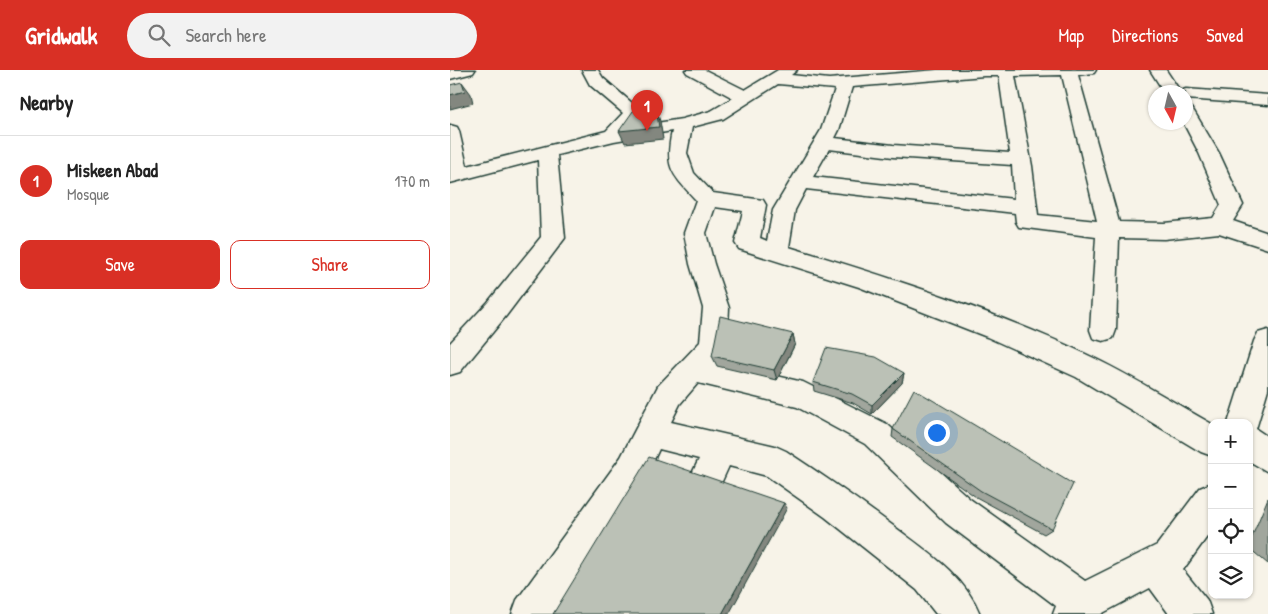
<!DOCTYPE html>
<html lang="en">
<head>
<meta charset="utf-8">
<style>
	:root { --surface:#fff; --page:#f2f2f2; --text:#222; --muted:#767676; --line:#e0e0e0; --accent:#d93025 }
	body { margin:0; font-family:"Patrick Hand",sans-serif; background:var(--page); color:var(--text) }
	.controls { position:absolute; right:15px; bottom:15px; display:grid; overflow:hidden; border-radius:10px; box-shadow:0 1px 4px #0004 }
	.controls button { width:45px; height:45px; display:grid; place-items:center; padding:0; border:0; border-bottom:1px solid var(--line); background:var(--surface); color:var(--text); font:25px sans-serif }
	.compass { position:absolute; left:698px; top:15px; width:45px; height:45px; border-radius:50%; background:var(--surface); box-shadow:0 1px 4px #0004; rotate:172deg }
	.you { position:absolute; left:486px; top:362px; width:18px; height:18px; margin:-12px; border:4px solid #fff; border-radius:50%; background:#1a73e8; box-shadow:0 0 0 8px #1a73e833 }
	.badge { display:grid; place-items:center; width:32px; height:32px; border-radius:50%; background:var(--accent); color:#fff; font-size:16px; font-weight:700 }
	.pin { position:absolute; translate:-50% -41px; filter:drop-shadow(0 1px 2px #0008) }
	.pin::after { content:''; position:absolute; top:26px; width:18px; height:15px; background:inherit; clip-path:polygon(0 0,100% 0,50% 100%) }
	.list { margin:0; padding:0; list-style:none }
	h2 { display:flex; justify-content:space-between; align-items:center; height:65px; margin:0; padding:0 20px; font-size:21px }
	h2 small { font-size:16px; font-weight:400; color:var(--muted) }
	.list li { display:grid; grid-template-columns:32px 1fr auto; gap:15px; align-items:center; box-sizing:border-box; height:90px; padding:0 20px; border-top:1px solid var(--line) }
	.list b { display:block; font-size:19px; white-space:nowrap }
	.list p { margin:0; font-size:16px; white-space:nowrap; color:var(--muted) }
	.list em { font-size:16px; font-style:normal; color:var(--muted) }
	.actions { display:flex; gap:10px; padding:15px 20px }
	.actions a { flex:1; padding:11px 0; border:1px solid var(--accent); border-radius:10px; text-align:center; font-size:18px; color:var(--accent) }
	.actions .main { background:var(--accent); color:#fff }
	.icon { flex:none; width:28px; height:28px; fill:none; stroke:currentColor; stroke-width:2; stroke-linecap:round; stroke-linejoin:round }
	.map { position:relative; flex:none; width:818px; height:544px; overflow:hidden }
	header { display:flex; align-items:center; gap:30px; box-sizing:border-box; height:70px; padding:0 25px; background:var(--accent); color:#fff }
	header strong { font-size:24px }
	nav { display:flex; gap:28px; margin-inline-start:auto; font-size:18px }
	.search { width:350px; height:45px; background:var(--page); display:flex; align-items:center; gap:12px; box-sizing:border-box; padding:0 18px; border-radius:28px; color:var(--muted); font-size:19px }
	main { display:flex }
	aside { flex:1; background:var(--surface) }
	.map>svg:first-child { display:block }
</style>
</head>
<body>
<header>
<strong>Gridwalk</strong>
<div class="search"><svg class="icon" aria-label="search" viewBox="0 0 24 24"><circle cx="10" cy="10" r="6"/><path d="M15 15l6 6"/></svg>Search here</div>
<nav><a>Map</a><a>Directions</a><a>Saved</a></nav>
</header>
<main>
<aside>
<h2>Nearby<small></small></h2>
<ul class="list">
<li><span class="badge">1</span><div><b>Miskeen Abad</b><p>Mosque</p></div><em>170 m</em></li>
</ul>
<div class="actions"><a class="main">Save</a><a>Share</a></div>
</aside>
<div class="map">
<svg width="818" height="544" viewBox="0 0 818 544">
	<rect width="100%" height="100%" fill="#f7f3e8"/>
	<filter id="ink" filterUnits="userSpaceOnUse"><feTurbulence type="fractalNoise" baseFrequency=".02" numOctaves="2"/><feDisplacementMap in="SourceGraphic" scale="10" xChannelSelector="R" yChannelSelector="G"/><feConvolveMatrix kernelMatrix="1 2 1 2 8 2 1 2 1" color-interpolation-filters="sRGB"/></filter>
	<g filter="url(#ink)">
		<g fill="none" stroke-linecap="round" stroke-linejoin="round">
			<defs>
				<g id="minor">
					<polygon points="0,0 25,0 23,3 0,9"/>
					<path d="M132 0H148L153 8 189 39 192 43 181 57 232 49 261 41 283 28 237 3 235 0H255L295 20 328 0H347L341 5 379 9 487 0H646L644 3 628 5 669 152 714 153 763 148 771 135 749 83 733 52H736V37L742 38 769 83 793 135 783 151 818 163V179L769 163 714 169 669 168 666 260 663 268 653 271 643 268 640 260 646 167 569 157 566 152 565 143 356 119 345 140 339 177C442 208 549 242 646 289 685 308 723 332 762 354V386L751 382 626 307 537 267 409 217 289 179 285 173 293 141 265 137 256 163 264 194 279 238 277 276 266 292 353 312 437 354 520 429 635 511 707 475 750 418 762 413V460L733 500 757 530 762 544H719L700 518 651 544H603L606 536 496 453 415 374 347 337 248 313 230 334 221 352 325 376 336 381C374 406 410 431 446 458 478 482 515 506 530 544H486L467 520 375 447 317 406 279 396 253 453 241 458 229 453 224 441 249 389 209 379 195 409 104 544H62L67 530 171 387 208 316 250 272 253 238 240 194 234 163 246 130C222 104 214 98 222 61L164 71 107 85 115 168 56 246 10 302 0 305V273L38 232 91 167 88 90 0 113V55L7 57 9 61 17 96 156 61 173 43 140 15ZM612 5 647 151 588 145 582 96 565 6ZM534 6H549L560 83 443 75 385 68 389 60 402 17ZM328 14 385 19 371 60 323 140 317 171 310 168 316 135 313 130 263 123 244 103 237 83 242 57 273 49ZM379 79 443 87 562 95 564 129 363 107Z"/>
					<polygon points="700,0 716,0 730,21 736,19 818,25 818,35 736,29 736,22 714,22"/>
					<polygon points="818,260 818,319 806,359 818,367 818,402 799,391 799,353 778,353 804,271 808,263"/>
				</g>
			</defs>
			<!-- minor casing -->
			<use href="#minor" stroke="#1f3d34" stroke-width="3"/>
			<!-- minor -->
			<use href="#minor" fill="#f7f3e8" fill-rule="evenodd"/>
		</g>
		<!-- wall -->
		<g fill="#a1a69d" stroke="#1f3d34">
			<polygon points="343,264 345,274 327,310 267,296 262,286"/>
			<polygon points="454,303 452,313 422,344 403,333 364,321 363,312"/>
			<polygon points="443,359 602,459 594,464 526,427 442,367"/>
			<polygon points="818,428 818,494 799,478 799,474"/>
		</g>
		<!-- shaded-wall -->
		<g fill="#83877f" stroke="#1f3d34">
			<polygon points="12,12 21,24 23,33 0,39 0,25"/>
			<polygon points="206,39 210,51 213,69 175,73 169,61"/>
			<polygon points="343,264 345,274 327,310 324,300"/>
			<polygon points="454,303 452,313 422,344 422,335"/>
			<polygon points="334,433 337,438 279,544 272,544"/>
		</g>
		<!-- building -->
		<g fill="#bbc1b6" stroke="#1f3d34">
			<polygon points="12,12 15,21 0,25 0,15"/>
			<polygon points="206,39 209,57 169,61 183,41"/>
			<polygon points="270,246 343,264 324,300 262,286"/>
			<polygon points="376,278 426,287 454,303 422,335 402,324 363,312"/>
			<polygon points="464,319 623,414 602,459 531,421 443,359"/>
			<polygon points="199,387 334,433 272,544 103,544"/>
		</g>
	</g>
</svg>
<div class="controls">
<button>+</button>
<button>−</button>
<button><svg class="icon" aria-label="locate" viewBox="0 0 24 24"><circle cx="12" cy="12" r="6"/><path d="M12 2v4M12 18v4M2 12h4M18 12h4"/></svg></button>
<button><svg class="icon" aria-label="layers" viewBox="0 0 24 24"><path d="M12 4l9 5-9 5-9-5zM3 14l9 5 9-5"/></svg></button>
</div>
<svg class="compass" viewBox="-18 -18 36 36"><path d="M0-13l5 13h-10z" fill="#e53935"/><path d="M0 13l5-13h-10z" fill="#767676"/></svg>
<div class="you"></div>
<div class="pin badge" style="left:197px;top:61px">1</div>
</div>
</main>
</body>
</html>
